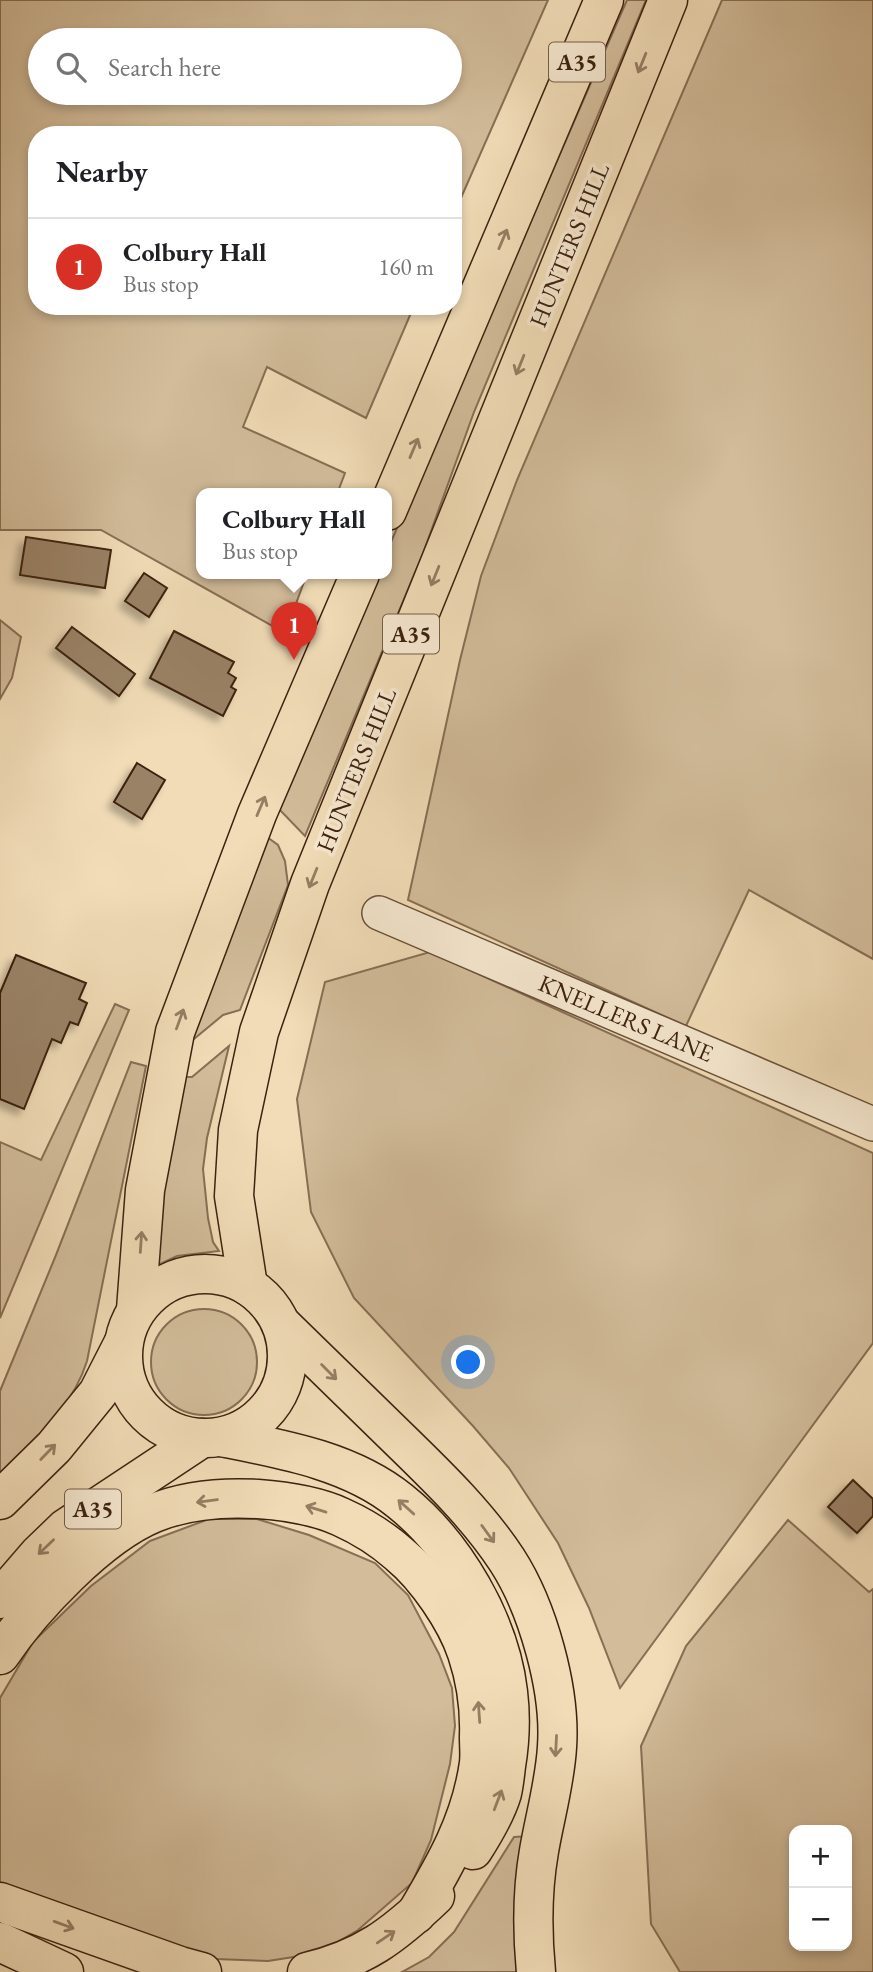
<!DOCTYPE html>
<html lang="en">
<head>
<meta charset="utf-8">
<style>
	:root { --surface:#fff; --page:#f2f2f2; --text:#202124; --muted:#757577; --line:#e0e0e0; --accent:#d93025 }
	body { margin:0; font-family:"EB Garamond",serif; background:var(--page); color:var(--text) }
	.controls { position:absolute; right:21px; bottom:21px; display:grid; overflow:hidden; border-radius:14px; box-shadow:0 4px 10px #0003 }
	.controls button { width:63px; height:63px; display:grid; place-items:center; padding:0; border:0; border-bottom:2px solid var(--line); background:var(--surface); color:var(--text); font:35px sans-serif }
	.you { position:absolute; left:469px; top:1363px; width:24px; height:24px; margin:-18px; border:5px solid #fff; border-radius:50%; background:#1a73e8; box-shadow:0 0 0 10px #1a73e833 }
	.badge { display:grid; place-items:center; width:46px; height:46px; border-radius:50%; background:var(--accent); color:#fff; font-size:23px; font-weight:700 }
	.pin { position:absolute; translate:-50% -58px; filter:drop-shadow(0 2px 4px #0008) }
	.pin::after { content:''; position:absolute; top:37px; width:24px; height:21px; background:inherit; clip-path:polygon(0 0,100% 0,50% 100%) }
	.popup { position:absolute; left:196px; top:488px; width:196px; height:91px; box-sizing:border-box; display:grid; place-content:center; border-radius:14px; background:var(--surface); filter:drop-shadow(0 2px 5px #0005); font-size:23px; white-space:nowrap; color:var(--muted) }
	.popup b { font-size:26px; color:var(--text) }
	.popup::after { content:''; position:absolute; left:50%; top:100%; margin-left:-14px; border:14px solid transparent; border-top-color:var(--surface) }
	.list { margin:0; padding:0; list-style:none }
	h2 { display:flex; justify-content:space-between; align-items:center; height:91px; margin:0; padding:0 28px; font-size:30px }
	h2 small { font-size:23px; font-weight:400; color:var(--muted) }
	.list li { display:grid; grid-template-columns:46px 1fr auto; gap:21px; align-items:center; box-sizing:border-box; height:98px; padding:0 28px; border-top:2px solid var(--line) }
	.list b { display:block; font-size:26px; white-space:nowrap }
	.list p { margin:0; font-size:23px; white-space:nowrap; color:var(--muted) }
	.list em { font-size:23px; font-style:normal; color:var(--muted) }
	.icon { flex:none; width:38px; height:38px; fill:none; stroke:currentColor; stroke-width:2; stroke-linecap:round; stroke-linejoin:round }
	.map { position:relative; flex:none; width:873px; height:1972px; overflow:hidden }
	.search { position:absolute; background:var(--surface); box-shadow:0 4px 10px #0003; left:28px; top:28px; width:434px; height:77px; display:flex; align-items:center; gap:18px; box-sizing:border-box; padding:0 24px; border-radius:38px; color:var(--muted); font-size:26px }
	.panel { position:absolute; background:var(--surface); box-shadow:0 4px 10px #0003; left:28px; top:126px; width:434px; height:189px; border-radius:28px }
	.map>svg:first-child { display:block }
</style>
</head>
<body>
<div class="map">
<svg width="873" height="1972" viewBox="0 0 873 1972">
	<defs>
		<filter id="shadow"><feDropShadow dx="-6" dy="6" stdDeviation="3.5" flood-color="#0004"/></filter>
	</defs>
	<rect width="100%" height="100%" fill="#f1dcb7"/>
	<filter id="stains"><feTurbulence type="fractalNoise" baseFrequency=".00286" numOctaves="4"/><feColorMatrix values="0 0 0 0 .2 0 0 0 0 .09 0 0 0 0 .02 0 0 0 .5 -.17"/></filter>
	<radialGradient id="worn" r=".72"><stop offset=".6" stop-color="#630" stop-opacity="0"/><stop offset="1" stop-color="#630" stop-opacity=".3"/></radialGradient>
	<!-- green -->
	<g fill="#d2bc9a" stroke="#876e54" stroke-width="2" fill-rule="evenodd">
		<path d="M0 0H548L453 216V135H37V306H414L366 418 267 367 243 427 345 473 337 494H201V574H307L285 633 101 530H0ZM40 40H450V93H40Z"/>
		<polygon points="627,0 646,0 474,412 422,556 305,836 277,807 377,574 387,574 387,551"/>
		<polygon points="722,0 873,0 873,959 749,890 686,1026 408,900 460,660 481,576 517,480"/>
		<polygon points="0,620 21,637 12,678 0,699"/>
		<polygon points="267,837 278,845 285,861 288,885 240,1010 223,1015 189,1043"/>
		<polygon points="430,952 873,1153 873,1343 620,1688 589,1608 558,1543 509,1468 473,1426 354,1298 311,1212 297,1099 325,982"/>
		<polygon points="115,1004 129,1010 0,1318 0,1142 41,1160"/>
		<polygon points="229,1046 207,1138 203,1169 208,1218 213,1242 219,1251 177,1256 158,1265 158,1164 181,1077 192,1077"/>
		<path d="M131 1062 146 1066 87 1361C72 1409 34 1440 0 1475V1391L56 1255Z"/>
		<circle cx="204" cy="1362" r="53"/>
		<polygon points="209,1519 257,1519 309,1535 375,1563 408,1595 439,1654 452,1688 455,1726 450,1764 431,1840 412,1883 358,1930 319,1953 268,1961 215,1959 0,1888 0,1698 33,1642 91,1586 150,1541"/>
		<path d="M788 1520 869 1592 873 1589V1972H680L651 1924 641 1746 686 1646ZM794 1830H847V1946H794Z"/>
		<polygon points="530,1836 517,1972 402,1972 429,1957 454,1932 514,1837"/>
	</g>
	<!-- building -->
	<g fill="#9a8266" stroke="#3c210f" stroke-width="2" filter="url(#shadow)">
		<polygon points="26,537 111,550 105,588 20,575"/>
		<polygon points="144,573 167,588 149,617 125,601"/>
		<polygon points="72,627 135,674 119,696 56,648"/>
		<polygon points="174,631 234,662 228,673 236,678 231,687 236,690 223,716 150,678"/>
		<polygon points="137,763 165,780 142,819 114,802"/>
		<polygon points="16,955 86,983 79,999 87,1003 78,1025 70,1022 61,1043 52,1039 24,1109 0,1099 0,993"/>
		<polygon points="853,1480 873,1499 873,1516 857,1533 828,1507"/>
	</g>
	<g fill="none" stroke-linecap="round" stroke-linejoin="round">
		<defs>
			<polyline id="minor" points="379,913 873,1124"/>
			<g id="major">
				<polyline points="387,511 604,0"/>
				<circle cx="205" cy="1356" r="82"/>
				<polyline points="248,1286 234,1196 238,1130 259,1032 310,884 668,0"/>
				<polyline points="136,1310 145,1190 175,1032 257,814 360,574"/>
				<path d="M281 1324C321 1363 361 1402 402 1442 440 1479 478 1516 507 1560 538 1608 561 1690 557 1747 555 1782 545 1816 539 1851 532 1891 532 1931 536 1972"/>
				<path d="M221 1437C282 1449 351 1461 400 1501 455 1545 500 1622 508 1692 511 1717 510 1742 506 1766 505 1775 504 1784 502 1793 496 1813 484 1833 473 1850"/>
				<polyline points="0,1500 54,1447 98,1393 123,1344"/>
				<polyline points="0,1599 39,1554 66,1528 202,1438"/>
				<path d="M0 1655C32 1607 100 1535 154 1513 186 1500 224 1497 258 1499 286 1501 315 1505 341 1517 361 1526 382 1539 399 1554 426 1576 456 1620 467 1653 476 1680 480 1709 479 1737 479 1746 480 1755 479 1763 471 1821 445 1865 416 1914"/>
				<polyline points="0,1902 180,1966 202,1972"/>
				<polyline points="0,1942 64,1972"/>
				<path d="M307 1972C364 1958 393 1936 435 1896"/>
			</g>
		</defs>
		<!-- minor casing -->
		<use href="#minor" stroke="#695039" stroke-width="36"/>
		<!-- major casing -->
		<use href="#major" stroke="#3c210f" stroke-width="41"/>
		<!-- minor -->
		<use href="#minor" stroke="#f6e8d0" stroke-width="33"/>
		<!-- major -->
		<use href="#major" stroke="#f1dcb7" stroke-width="38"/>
	</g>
	<!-- one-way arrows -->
	<defs><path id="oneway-shaft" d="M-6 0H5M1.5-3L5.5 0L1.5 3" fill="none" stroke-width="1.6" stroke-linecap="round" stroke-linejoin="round" transform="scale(1.75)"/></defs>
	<g stroke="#967e63">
		<use href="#oneway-shaft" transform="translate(642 63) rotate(112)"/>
		<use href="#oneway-shaft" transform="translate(503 239) rotate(-67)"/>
		<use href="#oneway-shaft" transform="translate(520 365) rotate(112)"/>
		<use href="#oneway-shaft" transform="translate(414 448) rotate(-67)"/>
		<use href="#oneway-shaft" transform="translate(435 576) rotate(112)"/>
		<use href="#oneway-shaft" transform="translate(261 806) rotate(-67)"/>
		<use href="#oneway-shaft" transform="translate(313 878) rotate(112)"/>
		<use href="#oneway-shaft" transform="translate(180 1019) rotate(-70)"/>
		<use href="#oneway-shaft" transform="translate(141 1242) rotate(-86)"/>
		<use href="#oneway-shaft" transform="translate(329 1372) rotate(45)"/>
		<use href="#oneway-shaft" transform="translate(48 1452) rotate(-46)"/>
		<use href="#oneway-shaft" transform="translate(207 1501) rotate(173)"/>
		<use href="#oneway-shaft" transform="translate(406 1507) rotate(-138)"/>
		<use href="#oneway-shaft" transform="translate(316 1509) rotate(-163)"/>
		<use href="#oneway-shaft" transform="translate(488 1534) rotate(54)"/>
		<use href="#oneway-shaft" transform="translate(46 1547) rotate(136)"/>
		<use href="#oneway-shaft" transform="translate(479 1712) rotate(-94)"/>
		<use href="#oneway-shaft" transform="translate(556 1746) rotate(93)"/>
		<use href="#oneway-shaft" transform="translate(498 1800) rotate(-69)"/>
		<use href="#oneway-shaft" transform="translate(64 1925) rotate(20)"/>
		<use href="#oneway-shaft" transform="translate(386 1937) rotate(-34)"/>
	</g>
	<g text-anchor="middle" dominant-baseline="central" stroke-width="7" stroke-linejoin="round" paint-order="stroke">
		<!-- shield labels -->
		<g fill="#f6e8d0" stroke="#745d49" stroke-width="2">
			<rect x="549" y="42.5" width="56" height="39" rx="5"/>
			<rect x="383" y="614.5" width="56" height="39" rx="5"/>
			<rect x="65" y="1489.5" width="56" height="39" rx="5"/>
		</g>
		<g font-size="23" font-weight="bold" fill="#3c210f">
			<text x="577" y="62">A35</text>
			<text x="411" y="634">A35</text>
			<text x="93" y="1509">A35</text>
		</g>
		<!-- street labels -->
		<g font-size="24" fill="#3c210f" stroke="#f6e8d0">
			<text transform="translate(569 245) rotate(-68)">HUNTERS HILL</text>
			<text transform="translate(356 770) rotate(-68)">HUNTERS HILL</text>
			<text transform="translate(626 1018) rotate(23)">KNELLERS LANE</text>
		</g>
	</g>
	<rect width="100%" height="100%" filter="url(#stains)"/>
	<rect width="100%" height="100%" fill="url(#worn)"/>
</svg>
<div class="controls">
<button>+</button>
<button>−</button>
</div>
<div class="you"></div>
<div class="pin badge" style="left:294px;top:660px">1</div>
<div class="popup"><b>Colbury Hall</b>Bus stop</div>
<div class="search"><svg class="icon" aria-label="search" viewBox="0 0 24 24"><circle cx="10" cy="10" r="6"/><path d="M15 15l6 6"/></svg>Search here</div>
<section class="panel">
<h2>Nearby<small></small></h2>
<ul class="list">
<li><span class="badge">1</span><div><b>Colbury Hall</b><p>Bus stop</p></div><em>160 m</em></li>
</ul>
</section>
</div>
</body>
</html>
